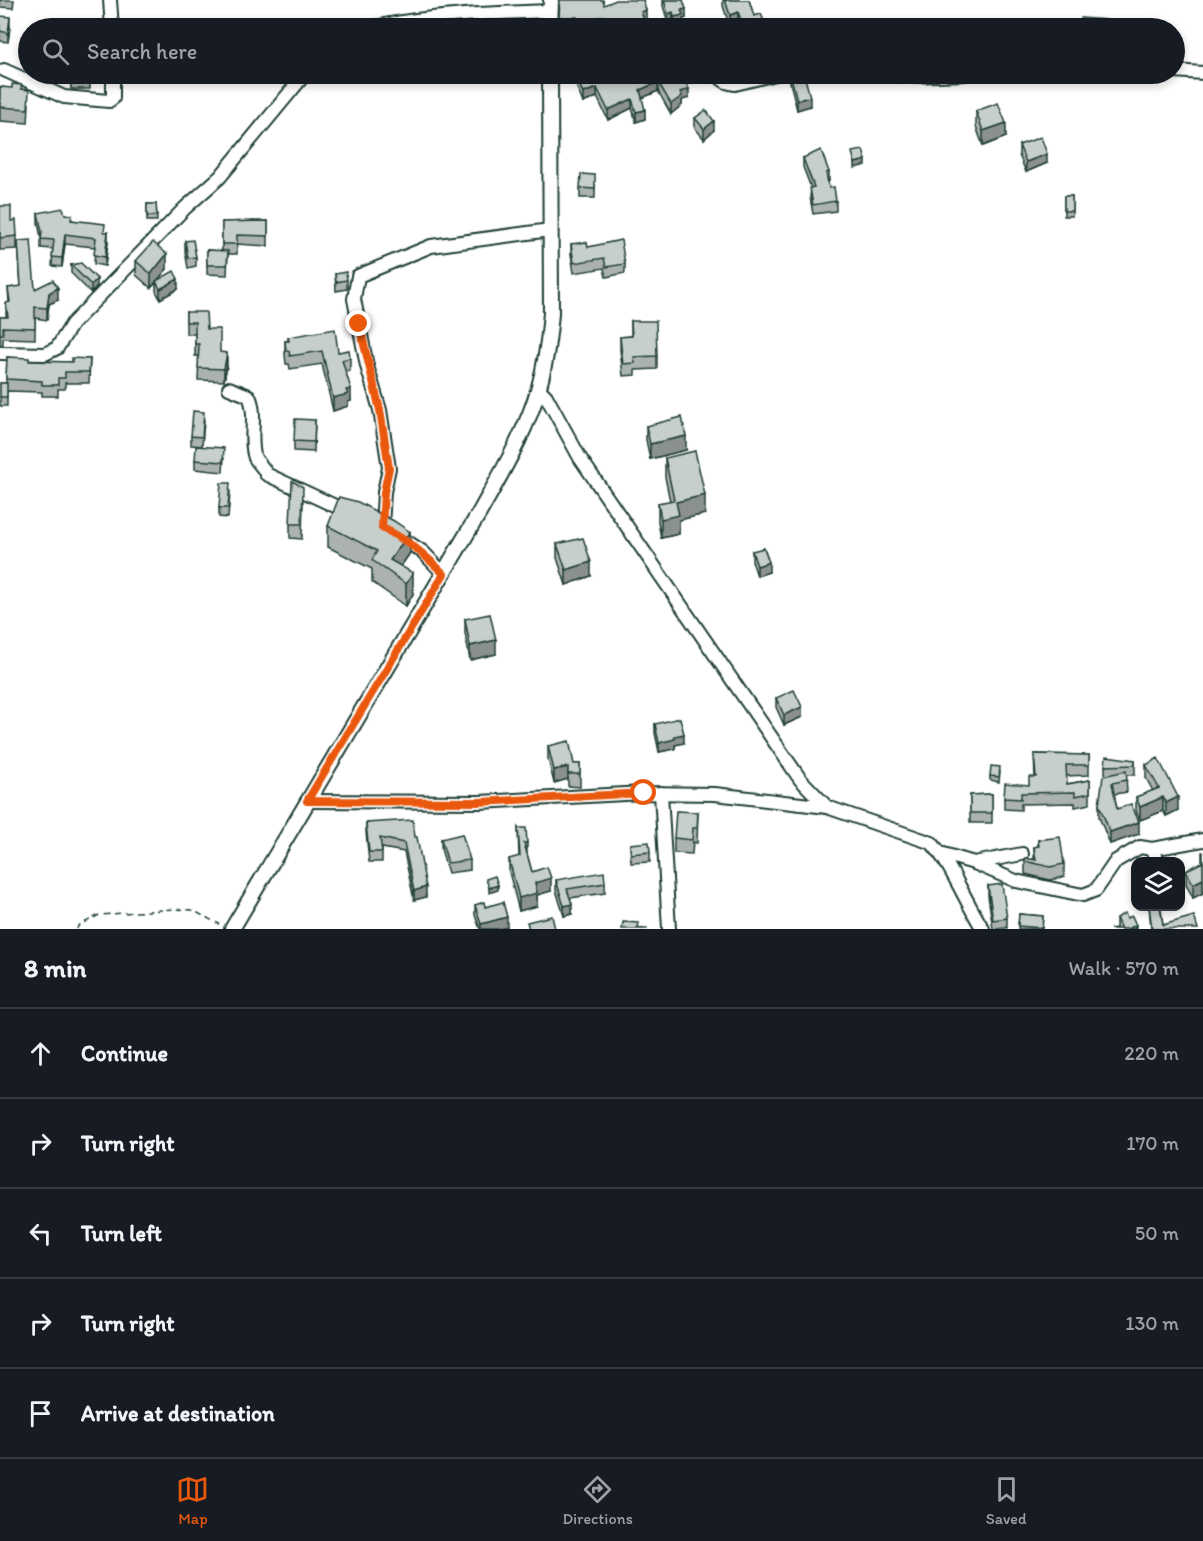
<!DOCTYPE html>
<html lang="en">
<head>
<meta charset="utf-8">
<style>
	:root { --surface:#171b24; --page:#20242c; --text:#f1f3f6; --muted:#9ea1a6; --line:#363941; --accent:#ea580c }
	body { margin:0; font-family:Itim,sans-serif; background:var(--page); color:var(--text) }
	.controls { position:absolute; right:18px; bottom:18px; display:grid; overflow:hidden; border-radius:12px; box-shadow:0 3px 9px #0003 }
	.controls button { width:54px; height:54px; display:grid; place-items:center; padding:0; border:0; border-bottom:2px solid var(--line); background:var(--surface); color:var(--text); font:30px sans-serif }
	.stop { position:absolute; width:18px; height:18px; margin:-14px; border:4px solid #ea580c; border-radius:50%; background:#fff }
	.stop.end { background:#ea580c; border-color:#fff; box-shadow:0 2px 6px #0008 }
	.list { margin:0; padding:0; list-style:none }
	h2 { display:flex; justify-content:space-between; align-items:center; height:78px; margin:0; padding:0 24px; font-size:26px }
	h2 small { font-size:20px; font-weight:400; color:var(--muted) }
	.list li { display:grid; grid-template-columns:39px 1fr auto; gap:18px; align-items:center; box-sizing:border-box; height:90px; padding:0 24px; border-top:2px solid var(--line) }
	.list b { display:block; font-size:22px; white-space:nowrap }
	.list em { font-size:20px; font-style:normal; color:var(--muted) }
	.icon { flex:none; width:33px; height:33px; fill:none; stroke:currentColor; stroke-width:2; stroke-linecap:round; stroke-linejoin:round }
	.map { position:relative; flex:none; width:1203px; height:929px; overflow:hidden }
	.search { position:absolute; background:var(--surface); box-shadow:0 3px 9px #0003; left:18px; right:18px; top:18px; height:66px; display:flex; align-items:center; gap:15px; box-sizing:border-box; padding:0 21px; border-radius:33px; color:var(--muted); font-size:22px }
	.sheet { height:528px; background:var(--surface) }
	nav { display:flex; justify-content:space-around; align-items:center; box-sizing:border-box; height:84px; border-top:2px solid var(--line); background:var(--surface); font-size:16px; color:var(--muted) }
	nav a { display:grid; justify-items:center; gap:3px }
	nav .on { color:var(--accent) }
	.map>svg:first-child { display:block }
</style>
</head>
<body>
<div class="map">
<svg width="1203" height="929" viewBox="0 0 1203 929">
	<rect width="100%" height="100%" fill="#fff"/>
	<filter id="ink" filterUnits="userSpaceOnUse"><feTurbulence type="fractalNoise" baseFrequency=".0167" numOctaves="2"/><feDisplacementMap in="SourceGraphic" scale="12" xChannelSelector="R" yChannelSelector="G"/><feConvolveMatrix kernelMatrix="1 2 1 2 8 2 1 2 1" color-interpolation-filters="sRGB"/></filter>
	<g filter="url(#ink)">
		<g fill="none" stroke-linecap="round" stroke-linejoin="round">
			<defs>
				<g id="minor">
					<polyline points="110,0 112,28"/>
					<path d="M369 28C429 15 489 13 551 11"/>
					<polyline points="4,70 64,97 109,101 113,98 113,74"/>
					<polyline points="1174,71 1203,73"/>
					<path d="M718 74C722 81 727 83 735 84L776 74"/>
					<polyline points="896,74 908,76 965,74"/>
					<polyline points="0,353 45,354 57,348 72,324 185,208 220,177 305,74"/>
					<path d="M229 388 249 396C258 415 248 438 255 458 258 464 264 467 266 474L348 512"/>
					<polyline points="539,389 546,396 580,458 800,779 827,807"/>
					<polyline points="382,528 384,492 389,468 380,410 367,366 354,299 358,276 431,246 550,230"/>
					<polyline points="397,535 423,552 444,574"/>
					<polyline points="661,793 669,929"/>
					<path d="M307 801 479 802 643 793 715 794 827 807 932 843C953 868 965 901 983 929"/>
					<polyline points="1152,849 1203,840"/>
					<polyline points="940,853 974,863 1016,881 1083,895 1096,890 1116,861 1140,847 1152,849 1158,861"/>
					<polyline points="974,863 1022,854"/>
				</g>
				<g id="tertiary">
					<polyline points="550,28 551,0"/>
					<path d="M232 929 481 510C503 470 527 430 539 387 546 362 549 338 551 313L550 74"/>
				</g>
			</defs>
			<!-- minor casing -->
			<use href="#minor" stroke="#1f3d34" stroke-width="16"/>
			<!-- tertiary casing -->
			<use href="#tertiary" stroke="#1f3d34" stroke-width="18"/>
			<!-- path -->
			<polyline stroke="#1f3d34" stroke-width="1.5" stroke-dasharray="6 4.5" stroke-linecap="butt" points="77,929 78,926 99,915 174,909 192,910 219,924"/>
			<!-- minor -->
			<use href="#minor" stroke="#fff" stroke-width="12"/>
			<!-- tertiary -->
			<use href="#tertiary" stroke="#fff" stroke-width="14"/>
		</g>
		<!-- wall -->
		<g fill="#abb2af" stroke="#1f3d34" stroke-width="1.5">
			<polygon points="0,0 14,0 13,8 0,7"/>
			<polygon points="663,0 683,0 686,18 683,19 683,25 674,27 673,22 668,23 663,6"/>
			<polygon points="723,0 749,0 754,16 767,28 740,28 738,24 730,27 723,6"/>
			<polygon points="604,5 646,20 644,21 647,28 605,28 604,26 593,28 577,28 577,27 559,28 559,17"/>
			<polygon points="0,16 10,27 8,42 0,41"/>
			<polygon points="70,74 90,74 90,89 71,89"/>
			<polygon points="681,74 689,98 682,100 682,105 671,114 658,91 642,98 645,119 636,122 632,108 608,120 597,97 583,103 577,88 577,79 600,78 620,81"/>
			<polygon points="790,74 810,106 797,110 790,82"/>
			<polygon points="0,87 22,89 29,104 28,123 0,121"/>
			<polygon points="976,111 1006,137 983,146 976,126"/>
			<polygon points="695,118 714,130 704,139 695,128"/>
			<polygon points="1019,145 1047,163 1026,172 1019,155"/>
			<polygon points="803,158 829,181 828,182 829,188 836,201 836,211 813,214 810,197 811,188 803,167"/>
			<polygon points="595,185 595,198 580,198 580,188"/>
			<rect x="1064" y="196" width="8" height="20"/>
			<polygon points="147,204 156,204 157,221 147,221"/>
			<polygon points="0,206 17,236 17,249 0,250"/>
			<polygon points="38,213 65,214 72,220 105,232 108,242 105,266 94,264 95,247 65,244 62,267 52,266 53,249 41,248 41,238 38,223"/>
			<polygon points="268,221 268,246 237,244 237,254 228,254 227,275 207,274 207,250 222,251 222,222"/>
			<polygon points="18,241 35,289 58,300 49,304 47,320 35,318 35,339 3,338 3,345 0,345 0,317 6,317 6,303 9,303 8,288 21,287"/>
			<polygon points="185,241 196,257 196,266 188,268 185,251"/>
			<polygon points="571,244 625,264 625,273 606,277 604,268 574,273 571,254"/>
			<polygon points="136,261 167,269 157,280 178,289 160,299 156,291 156,283 151,288 136,275"/>
			<polygon points="71,265 97,286 91,293 71,273"/>
			<polygon points="335,274 347,280 347,289 336,291"/>
			<polygon points="186,312 207,329 220,352 227,365 224,381 198,380 199,356 195,356 195,334 186,334"/>
			<polygon points="631,321 657,356 657,369 635,370 635,375 623,376 620,350 620,337 631,336"/>
			<polygon points="288,337 338,352 350,358 350,371 346,372 351,401 348,402 348,406 333,411 322,364 290,369 289,364 286,364 285,354 285,341 288,341"/>
			<polygon points="7,357 29,361 72,362 90,359 89,383 65,383 65,389 58,389 58,396 42,396 42,392 7,391 7,406 0,406 0,383 6,383"/>
			<polygon points="315,420 314,452 294,451 294,441"/>
			<polygon points="204,421 202,446 191,445 191,436"/>
			<polygon points="646,426 686,450 650,459 646,440"/>
			<polygon points="224,458 223,472 195,469 195,460"/>
			<polygon points="665,458 705,514 679,520 679,534 661,538 658,522 658,503 670,501 665,477"/>
			<polygon points="230,493 228,518 219,517 219,508"/>
			<polygon points="303,501 302,539 290,538 290,524"/>
			<polygon points="328,526 410,553 401,566 413,594 406,606 372,582 372,569 328,547"/>
			<polygon points="557,544 591,576 566,585 557,558"/>
			<polygon points="752,551 769,572 757,576 752,561"/>
			<polygon points="465,619 496,654 470,660 465,633"/>
			<polygon points="776,698 802,717 784,725 776,707"/>
			<polygon points="655,724 684,743 675,745 675,749 659,752 655,733"/>
			<polygon points="548,746 574,764 580,764 580,787 568,786 568,779 554,783 548,759"/>
			<polygon points="1034,754 1089,755 1089,775 1066,776 1067,784 1090,780 1090,804 1075,807 1075,803 1021,804 1021,810 1004,809 1004,798 1029,785 1035,777"/>
			<polygon points="1135,760 1135,775 1126,775 1127,792 1114,794 1117,809 1139,834 1110,844 1099,817 1099,805 1105,775 1105,766"/>
			<polygon points="1146,765 1178,810 1166,816 1163,811 1140,820 1136,811 1136,797 1153,791 1146,778"/>
			<polygon points="1000,772 999,782 990,780 990,776"/>
			<polygon points="992,794 992,823 970,823 970,795"/>
			<polygon points="698,812 697,843 693,842 692,854 674,853 674,838"/>
			<polygon points="366,823 415,837 426,897 414,900 404,852 382,848 382,862 369,862 366,832"/>
			<polygon points="518,828 527,843 527,854 532,872 551,891 537,895 537,906 519,911 509,872 509,859 519,857"/>
			<polygon points="441,839 470,860 470,870 448,873 441,849"/>
			<polygon points="1038,840 1064,864 1064,877 1050,880 1025,874 1025,861 1034,859 1034,847 1038,846"/>
			<polygon points="630,844 650,852 650,862 631,863"/>
			<polygon points="1202,852 1203,852 1203,893 1193,898 1186,884 1186,870 1202,862"/>
			<polygon points="556,880 605,883 605,893 570,898 572,914 564,916 556,890"/>
			<polygon points="988,886 1007,918 1007,928 993,929 988,896"/>
			<polygon points="475,905 485,907 507,927 499,929 480,929 475,915"/>
			<polygon points="1149,906 1161,909 1163,925 1151,929"/>
			<polygon points="1019,914 1043,916 1042,929 1018,929"/>
			<polygon points="1116,918 1127,918 1136,929 1110,929 1116,928"/>
		</g>
		<!-- shaded-wall -->
		<g fill="#8b918f" stroke="#1f3d34" stroke-width="1.5">
			<polygon points="686,9 686,18 683,19 683,25 674,27 674,17 681,10"/>
			<polygon points="646,10 646,20 641,22 641,12"/>
			<polygon points="673,12 673,22 668,23 668,14"/>
			<polygon points="738,12 738,24 730,27 730,15"/>
			<polygon points="604,16 604,26 593,28 587,28 587,20"/>
			<polygon points="10,17 10,27 8,42 8,33"/>
			<polygon points="658,82 658,91 640,99 640,90"/>
			<polygon points="597,88 597,97 583,103 583,93"/>
			<polygon points="689,89 689,98 682,100 682,105 671,114 671,104 680,92"/>
			<polygon points="810,97 810,106 797,110 797,100"/>
			<polygon points="632,99 632,108 608,120 608,110"/>
			<polygon points="645,110 645,119 636,122 636,112"/>
			<polygon points="714,121 714,130 704,139 704,129"/>
			<polygon points="1006,123 1006,137 983,146 983,131"/>
			<polygon points="1047,154 1047,163 1026,172 1026,162"/>
			<polygon points="866,160 866,165 855,168 855,163"/>
			<polygon points="829,172 829,181 826,182 826,173"/>
			<polygon points="108,232 108,242 105,266 105,257"/>
			<polygon points="65,234 65,244 62,267 62,258"/>
			<polygon points="167,254 167,269 151,288 151,274"/>
			<polygon points="97,279 97,286 91,293 91,285"/>
			<polygon points="178,279 178,289 160,299 160,289"/>
			<polygon points="58,288 58,300 49,304 47,320 47,308 49,293"/>
			<polygon points="227,353 227,365 224,381 224,369"/>
			<polygon points="351,389 351,401 348,402 348,406 333,411 333,398 346,390"/>
			<polygon points="686,436 686,450 650,459 650,444"/>
			<polygon points="705,495 705,514 679,520 679,534 661,538 661,519 676,502"/>
			<polygon points="410,532 410,553 394,576 390,560"/>
			<polygon points="591,562 591,576 566,585 566,570"/>
			<polygon points="769,562 769,572 757,576 757,566"/>
			<polygon points="413,573 413,594 406,606 406,584"/>
			<polygon points="496,640 496,654 470,660 470,646"/>
			<polygon points="802,707 802,717 784,725 784,715"/>
			<polygon points="684,734 684,743 675,745 675,749 659,752 659,743 674,736"/>
			<polygon points="568,767 568,779 554,783 554,770"/>
			<polygon points="1163,797 1163,811 1140,820 1140,807"/>
			<polygon points="1178,797 1178,810 1166,816 1166,803"/>
			<polygon points="1139,822 1139,834 1110,844 1110,832"/>
			<polygon points="551,878 551,891 537,895 537,906 519,911 519,898 535,883"/>
			<polygon points="1203,879 1203,893 1193,898 1193,884"/>
			<polygon points="498,885 498,890 489,893 489,888"/>
			<polygon points="426,887 426,897 414,900 414,891"/>
			<polygon points="572,904 572,914 564,916 564,906"/>
			<polygon points="507,917 507,927 499,929 481,929 481,924"/>
			<polygon points="1136,925 1136,929 1127,929"/>
		</g>
		<!-- building -->
		<g fill="#c7cfcc" stroke="#1f3d34" stroke-width="1.5">
			<polygon points="560,0 603,0 604,5 616,0 643,0 646,10 641,12 647,28 607,28 604,16 587,20 588,28 578,28 577,17 559,17"/>
			<polygon points="664,0 683,0 686,9 681,10 683,15 674,17 673,12 668,14"/>
			<polygon points="725,0 749,0 754,16 761,14 767,28 744,28 738,12 730,15"/>
			<polygon points="0,16 10,17 8,33 0,31"/>
			<polygon points="1081,18 1108,20 1108,28 1080,28"/>
			<polygon points="70,74 90,74 90,80 71,80"/>
			<polygon points="591,74 598,74 600,78 611,74 617,74 620,81 638,74 681,74 689,89 680,92 682,96 671,104 658,82 640,90 645,110 636,112 632,99 608,110 597,88 583,93 577,79"/>
			<polygon points="790,74 804,74 810,97 797,100"/>
			<polygon points="12,84 22,85 21,89 29,90 28,109 0,107 0,87 12,88"/>
			<polygon points="998,103 1006,123 983,131 976,111"/>
			<polygon points="706,110 714,121 704,129 695,118"/>
			<polygon points="1041,137 1047,154 1026,162 1019,145"/>
			<polygon points="821,150 829,172 826,173 829,188 834,187 836,201 813,205 810,188 814,187 803,158"/>
			<polygon points="863,150 866,160 855,163 852,152"/>
			<polygon points="581,174 595,175 595,189 580,188"/>
			<rect x="1064" y="196" width="8" height="15"/>
			<polygon points="147,204 156,204 157,216 147,216"/>
			<polygon points="0,206 11,206 11,221 16,220 17,236 0,238"/>
			<polygon points="63,208 65,214 72,215 71,220 105,224 104,232 108,232 105,257 94,255 96,238 65,234 62,258 52,257 54,240 41,239 42,232 38,213"/>
			<polygon points="268,221 268,236 237,235 237,244 222,244 222,222"/>
			<polygon points="31,240 35,289 53,280 58,288 49,293 47,308 35,307 35,328 3,327 3,334 0,334 0,317 8,317 6,303 10,302 8,288 21,286 18,241"/>
			<polygon points="193,240 196,257 188,258 185,241"/>
			<polygon points="621,240 625,264 606,267 604,258 574,263 571,244 587,242 588,247"/>
			<polygon points="153,242 167,254 151,274 136,261"/>
			<polygon points="207,250 228,251 227,265 207,265"/>
			<polygon points="81,263 97,279 91,285 71,265"/>
			<polygon points="174,271 178,279 160,289 156,281"/>
			<polygon points="346,272 347,280 336,282 335,274"/>
			<polygon points="186,312 206,312 207,329 220,329 220,352 227,353 224,369 198,368 199,344 195,344 195,322 186,322"/>
			<polygon points="631,321 656,321 657,356 634,357 635,363 623,364 620,337 632,336"/>
			<polygon points="335,329 338,352 349,350 350,358 342,360 351,389 346,390 348,394 333,398 322,351 290,356 289,351 286,351 285,341 289,341 288,337"/>
			<polygon points="7,357 29,358 29,361 72,362 72,358 90,359 89,372 65,372 65,378 58,378 58,385 42,385 42,381 6,379"/>
			<rect x="0" y="383" width="7" height="14"/>
			<polygon points="193,411 204,412 202,437 191,436"/>
			<polygon points="682,417 686,436 650,444 646,426"/>
			<polygon points="295,419 315,420 314,442 294,441"/>
			<polygon points="196,446 224,448 223,462 195,460"/>
			<polygon points="695,451 705,495 676,502 679,515 661,519 658,503 674,500 665,458"/>
			<polygon points="292,481 303,487 302,524 290,524"/>
			<polygon points="221,483 230,483 228,508 219,508"/>
			<polygon points="339,497 358,502 394,521 410,532 390,560 413,573 406,584 372,560 377,551 328,526"/>
			<polygon points="583,538 591,562 566,570 557,544"/>
			<polygon points="764,548 769,562 757,566 752,551"/>
			<polygon points="490,614 496,640 470,646 465,619"/>
			<polygon points="794,690 802,707 784,715 776,698"/>
			<polygon points="680,718 684,734 674,736 675,739 659,743 655,724"/>
			<polygon points="569,741 574,764 580,764 580,774 568,774 568,767 554,770 548,746"/>
			<polygon points="1034,754 1089,755 1089,765 1066,765 1067,784 1090,780 1090,793 1075,796 1075,792 1021,793 1021,799 1004,798 1005,783 1029,785 1029,777 1036,777"/>
			<polygon points="1106,756 1135,760 1135,765 1105,766"/>
			<polygon points="1158,758 1178,797 1166,803 1163,797 1140,807 1136,797 1159,788 1146,765"/>
			<polygon points="991,766 1000,767 999,777 990,776"/>
			<polygon points="1126,771 1127,780 1112,783 1117,809 1131,804 1139,822 1110,832 1099,805 1103,776"/>
			<polygon points="992,794 992,813 970,813 970,795"/>
			<polygon points="676,811 698,812 697,828 693,828 692,840 674,838"/>
			<polygon points="413,820 415,837 417,837 426,887 414,891 404,843 380,838 382,852 369,852 366,823"/>
			<polygon points="518,828 526,828 527,843 524,843 532,872 547,867 551,878 535,883 537,893 519,898 509,859 520,856"/>
			<polygon points="462,834 470,860 448,863 441,839"/>
			<polygon points="1060,837 1064,864 1050,867 1025,861 1025,858 1036,860 1034,847 1039,846 1038,840"/>
			<polygon points="649,842 650,852 631,854 630,844"/>
			<polygon points="1203,862 1203,879 1193,884 1186,870"/>
			<polygon points="604,872 605,883 567,889 572,904 564,906 556,880"/>
			<polygon points="495,876 498,885 489,888 486,879"/>
			<polygon points="1002,884 1007,918 993,920 988,886"/>
			<polygon points="484,902 485,907 503,902 507,917 481,924 475,905"/>
			<polygon points="1149,906 1160,906 1163,925 1194,916 1198,929 1151,929 1152,929"/>
			<polygon points="1125,913 1127,918 1132,916 1136,925 1127,929 1121,929 1116,918"/>
			<polygon points="1019,914 1043,916 1042,928 1018,926"/>
			<polygon points="552,916 555,929 529,929 527,922"/>
			<polygon points="623,922 639,923 638,928 647,928 647,929 622,929"/>
		</g>
	</g>
	<g fill="none" stroke-linecap="round" stroke-linejoin="round" filter="url(#ink)">
		<!-- route -->
		<path stroke="#ea580c" stroke-width="8" d="M359 324 380 410 389 468 384 492 382 528C407 539 425 555 444 574L307 801 479 802 644 793"/>
	</g>
</svg>
<div class="controls">
<button><svg class="icon" aria-label="layers" viewBox="0 0 24 24"><path d="M12 4l9 5-9 5-9-5zM3 14l9 5 9-5"/></svg></button>
</div>
<div class="stop" style="left:644px;top:793px"></div>
<div class="stop end" style="left:359px;top:324px"></div>
<div class="search"><svg class="icon" aria-label="search" viewBox="0 0 24 24"><circle cx="10" cy="10" r="6"/><path d="M15 15l6 6"/></svg>Search here</div>
</div>
<section class="sheet">
<h2>8 min<small>Walk · 570 m</small></h2>
<ul class="list">
<li><svg class="icon" aria-label="ahead" viewBox="0 0 24 24"><path d="M12 20V5M6 11l6-6 6 6"/></svg><div><b>Continue</b></div><em>220 m</em></li>
<li><svg class="icon" aria-label="right" viewBox="0 0 24 24"><path d="M7 20v-9h11M14 6l5 5-5 5"/></svg><div><b>Turn right</b></div><em>170 m</em></li>
<li><svg class="icon" aria-label="left" viewBox="0 0 24 24"><path d="M17 20v-9H6M10 6l-5 5 5 5"/></svg><div><b>Turn left</b></div><em>50 m</em></li>
<li><svg class="icon" aria-label="right" viewBox="0 0 24 24"><path d="M7 20v-9h11M14 6l5 5-5 5"/></svg><div><b>Turn right</b></div><em>130 m</em></li>
<li><svg class="icon" aria-label="arrive" viewBox="0 0 24 24"><path d="M6 21V4h12l-3 4 3 4H6"/></svg><div><b>Arrive at destination</b></div></li>
</ul>
</section>
<nav>
<a class="on"><svg class="icon" aria-label="map" viewBox="0 0 24 24"><path d="M3 6l6-2 6 2 6-2v14l-6 2-6-2-6 2zM9 4v14M15 6v14"/></svg>Map</a>
<a><svg class="icon" aria-label="directions" viewBox="0 0 24 24"><path d="M12 3l9 9-9 9-9-9zM9 14v-3h6M13 9l2 2-2 2"/></svg>Directions</a>
<a><svg class="icon" aria-label="saved" viewBox="0 0 24 24"><path d="M7 4h10v16l-5-4-5 4z"/></svg>Saved</a>
</nav>
</body>
</html>
